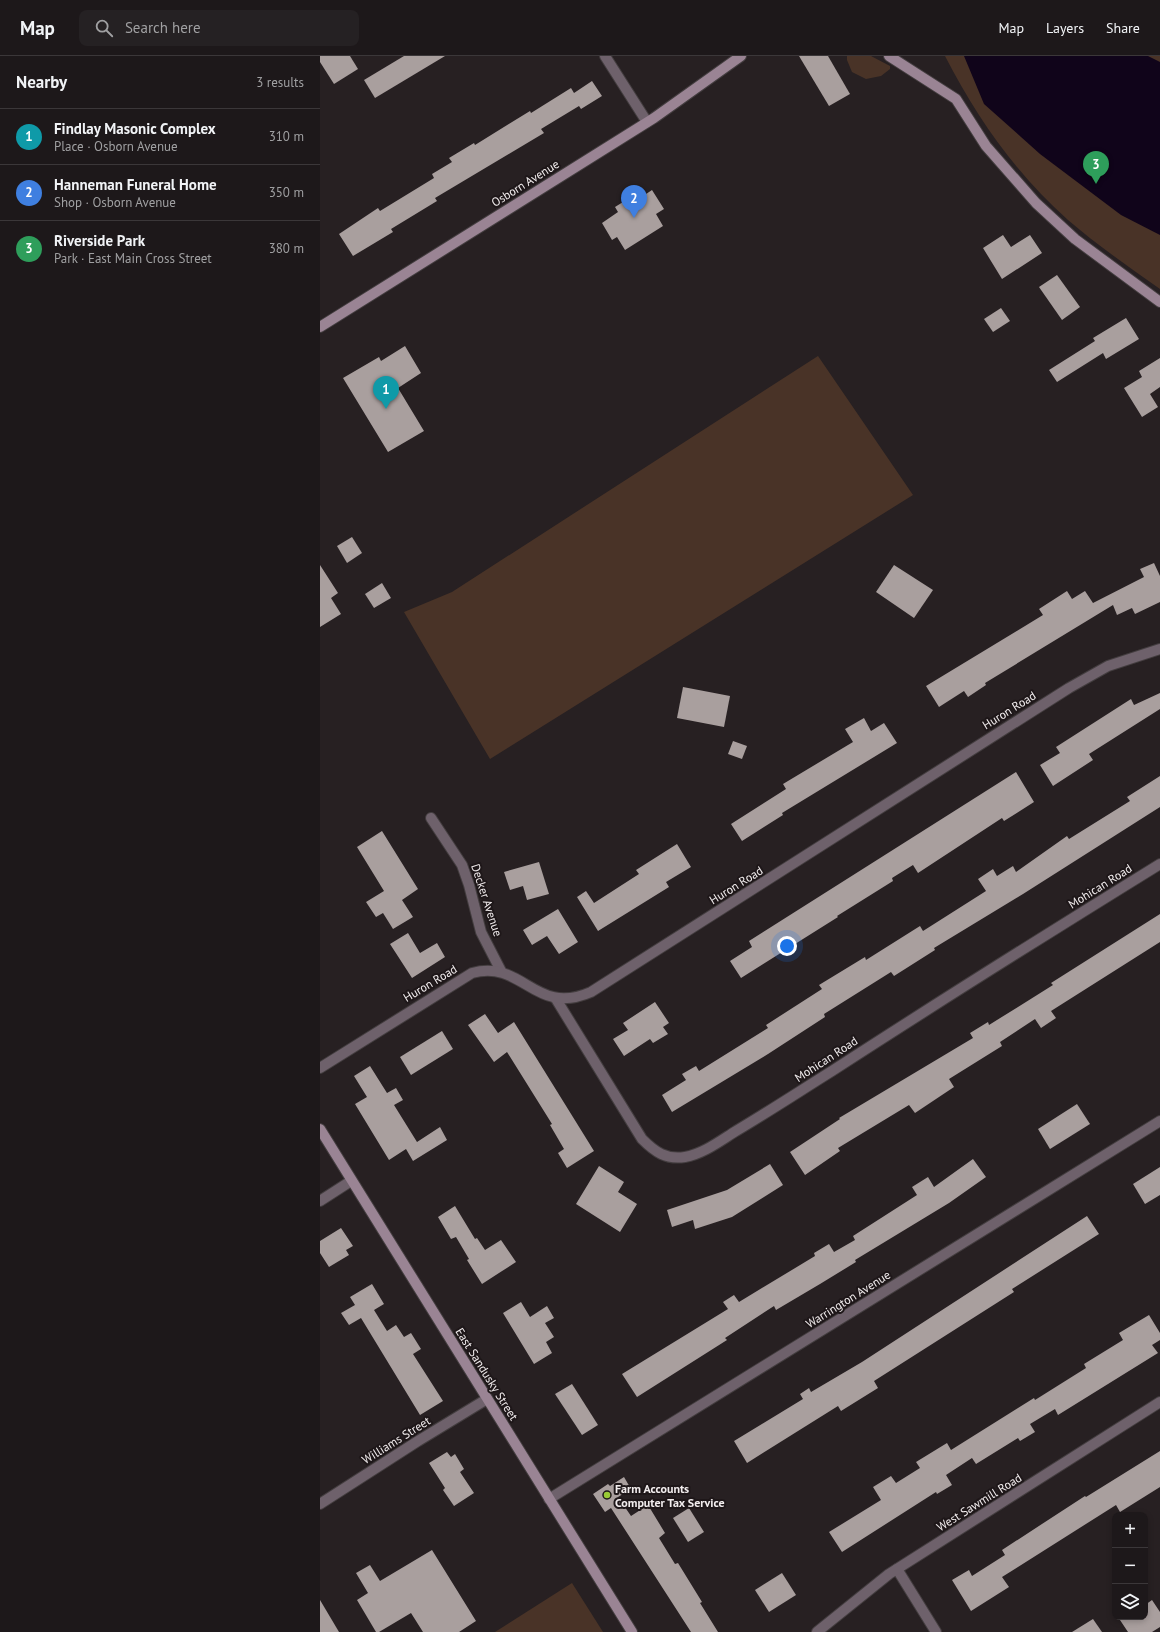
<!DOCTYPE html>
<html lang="en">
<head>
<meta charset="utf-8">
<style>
	:root { --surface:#1d181a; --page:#252123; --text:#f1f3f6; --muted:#a0a0a2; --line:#3b3739; --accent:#2563eb }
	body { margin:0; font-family:"PT Sans",sans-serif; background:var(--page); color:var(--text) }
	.controls { position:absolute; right:12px; bottom:12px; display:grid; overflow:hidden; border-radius:8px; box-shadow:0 2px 6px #0003 }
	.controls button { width:36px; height:36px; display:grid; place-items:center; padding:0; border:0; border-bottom:1px solid var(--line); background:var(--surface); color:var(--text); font:20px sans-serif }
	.you { position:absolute; left:467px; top:890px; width:14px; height:14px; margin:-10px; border:3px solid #fff; border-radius:50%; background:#1a73e8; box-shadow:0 0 0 6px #1a73e833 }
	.badge { display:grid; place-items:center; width:26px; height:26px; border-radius:50%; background:var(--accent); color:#fff; font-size:13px; font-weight:700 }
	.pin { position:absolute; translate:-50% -33px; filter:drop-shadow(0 1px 2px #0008) }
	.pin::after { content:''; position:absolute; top:21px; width:14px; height:12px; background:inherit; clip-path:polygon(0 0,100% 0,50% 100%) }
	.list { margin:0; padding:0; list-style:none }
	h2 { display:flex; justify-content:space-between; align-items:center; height:52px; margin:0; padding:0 16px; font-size:17px }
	h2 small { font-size:13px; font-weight:400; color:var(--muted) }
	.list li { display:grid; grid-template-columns:26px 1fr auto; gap:12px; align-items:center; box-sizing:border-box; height:56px; padding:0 16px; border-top:1px solid var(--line) }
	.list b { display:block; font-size:15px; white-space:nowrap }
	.list p { margin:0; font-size:13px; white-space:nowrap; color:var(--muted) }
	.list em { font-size:13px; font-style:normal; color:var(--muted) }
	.icon { flex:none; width:22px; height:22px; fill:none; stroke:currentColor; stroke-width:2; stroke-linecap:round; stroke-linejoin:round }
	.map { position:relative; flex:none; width:840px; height:1576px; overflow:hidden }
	header { display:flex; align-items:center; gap:24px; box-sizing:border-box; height:56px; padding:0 20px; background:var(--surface); border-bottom:1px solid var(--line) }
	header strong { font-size:19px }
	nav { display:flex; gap:22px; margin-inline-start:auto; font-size:14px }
	.search { width:280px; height:36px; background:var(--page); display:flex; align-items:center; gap:10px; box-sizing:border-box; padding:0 14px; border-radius:8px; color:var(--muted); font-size:15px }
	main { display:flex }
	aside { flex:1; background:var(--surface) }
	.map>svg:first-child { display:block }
</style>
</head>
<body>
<header>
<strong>Map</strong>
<div class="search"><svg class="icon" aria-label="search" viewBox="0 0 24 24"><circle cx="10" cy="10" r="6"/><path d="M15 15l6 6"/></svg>Search here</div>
<nav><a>Map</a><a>Layers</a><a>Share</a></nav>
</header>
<main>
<aside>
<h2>Nearby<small>3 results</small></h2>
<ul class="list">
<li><span class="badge" style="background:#0f9aa8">1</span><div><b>Findlay Masonic Complex</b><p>Place · Osborn Avenue</p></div><em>310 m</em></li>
<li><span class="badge" style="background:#3f7fe0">2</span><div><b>Hanneman Funeral Home</b><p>Shop · Osborn Avenue</p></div><em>350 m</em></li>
<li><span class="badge" style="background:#2e9e5b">3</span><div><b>Riverside Park</b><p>Park · East Main Cross Street</p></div><em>380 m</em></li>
</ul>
</aside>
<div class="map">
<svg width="840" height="1576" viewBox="0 0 840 1576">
	<rect width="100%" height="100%" fill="#272022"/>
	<!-- green -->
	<g fill="#493327">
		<polygon points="527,0 551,0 570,10 570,13 561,20 546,23 532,16 527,4"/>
		<path d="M625 0H840V233C809 211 777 189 748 164 696 118 657 62 625 0Z"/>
		<polygon points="498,300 593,439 170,703 84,556 132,536"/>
		<polygon points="252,1527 283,1576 175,1576"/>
	</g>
	<!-- water -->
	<polygon fill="#10041a" points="644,0 828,0 840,6 840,179 801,159 720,98 664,48"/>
	<!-- building -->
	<g fill="#a99f9e">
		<polygon points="0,0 30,0 38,13 14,28 0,6"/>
		<polygon points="84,0 125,0 55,42 44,24"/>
		<polygon points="479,0 508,0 530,38 509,50"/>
		<polygon points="272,25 282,40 261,53 259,50 221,73 224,77 115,142 117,145 71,173 73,176 33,200 19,178 58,152 60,155 114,122 112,118 132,106 129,102 154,87 155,89 210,55 211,57 251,32 254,37"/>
		<polygon points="332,134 344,153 336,158 343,170 305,194 297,181 292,184 282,167 298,156 295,151 311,141 314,146"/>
		<polygon points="683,179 691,191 710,179 722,197 682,223 663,192"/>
		<polygon points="737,219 760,251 742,264 719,231"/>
		<polygon points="681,252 690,265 673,276 664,263"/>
		<polygon points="806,262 819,283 786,303 783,297 737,326 729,314 775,285 773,282"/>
		<polygon points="85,290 101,317 78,332 104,375 68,396 23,322 59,301 61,305"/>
		<polygon points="840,302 840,331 830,338 838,351 822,361 804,332 822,321 819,315"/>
		<polygon points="32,481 42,497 27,507 17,490"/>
		<polygon points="834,507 840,520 840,546 815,558 812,552 797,559 793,549 665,627 666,629 648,641 644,635 619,651 606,630 723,559 719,553 747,535 752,543 765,535 773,547 824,521 820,513"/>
		<polygon points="0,509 18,537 11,542 21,558 0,571"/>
		<polygon points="574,509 613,534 594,562 556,536"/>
		<polygon points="62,527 71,542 54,552 45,538"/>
		<polygon points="363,631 410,640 404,671 357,662"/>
		<polygon points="840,637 840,653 769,698 773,704 733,730 720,709 740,697 736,691 811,643 814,649"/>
		<polygon points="544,662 551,675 564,667 577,687 462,757 463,759 422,785 411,768 466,733 463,728 533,686 525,673"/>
		<polygon points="413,685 427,690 422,703 408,698"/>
		<polygon points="696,716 714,746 684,765 682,762 598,817 593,809 572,822 573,825 517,860 518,861 421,922 410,905 432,891 429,885"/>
		<polygon points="840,720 840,751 703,838 614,892 615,894 574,920 571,916 504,958 505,961 448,998 352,1056 342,1039 366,1024 362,1018 376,1010 379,1015 448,972 446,969 502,933 499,929 545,901 546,904 600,870 603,875 666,835 658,823 673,813 677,820 693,810 696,816 747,780 749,783 810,745 807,741"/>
		<polygon points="62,775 98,833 82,844 93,861 73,873 63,857 56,861 46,846 64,835 37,791"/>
		<polygon points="357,788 371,811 346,826 349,831 278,875 257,841 266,835 274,847 319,818 316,814"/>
		<polygon points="219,806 229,838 207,844 203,830 190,834 184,816"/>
		<polygon points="238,853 258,886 239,898 227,880 212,889 203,874"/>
		<polygon points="840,858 840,886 731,955 736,962 721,972 715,963 680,986 682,990 629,1023 634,1031 595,1057 589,1049 518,1092 520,1095 485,1119 470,1096 520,1063 519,1062 653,982 650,977 668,966 669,969 733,929 731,927"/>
		<polygon points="88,877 100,897 117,887 125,901 92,922 70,888"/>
		<polygon points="335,946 349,967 343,971 348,978 333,987 330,983 304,1000 293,983 308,974 303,967"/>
		<polygon points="165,958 178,977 194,966 274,1095 247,1112 238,1097 244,1093 230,1069 232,1068 187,996 174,1006 148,969"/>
		<polygon points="122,975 133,993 91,1019 80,1001"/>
		<polygon points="50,1010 67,1037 76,1032 83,1044 74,1049 97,1086 120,1071 127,1084 93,1105 86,1093 69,1104 35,1048 47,1041 34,1020"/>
		<polygon points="757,1048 770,1068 730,1093 718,1073"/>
		<polygon points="653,1103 666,1121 629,1147 535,1204 536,1206 500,1228 456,1254 454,1250 405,1282 407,1284 317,1341 302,1318 408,1253 403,1246 414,1239 419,1246 495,1200 494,1197 509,1188 514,1196 535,1184 533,1180 597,1139 592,1131 608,1121 614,1131"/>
		<polygon points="450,1108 463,1129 412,1161 375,1173 373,1164 352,1171 347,1154 407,1134"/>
		<polygon points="279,1110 304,1126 298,1136 317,1148 300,1176 256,1148"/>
		<polygon points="840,1111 840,1139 825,1148 813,1128"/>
		<polygon points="135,1150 155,1183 157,1182 165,1194 181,1184 196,1206 162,1228 147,1204 149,1203 136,1181 131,1183 118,1161"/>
		<polygon points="767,1160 779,1178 692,1233 694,1236 554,1325 558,1332 521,1355 518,1350 427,1407 414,1385 483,1343 480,1338 489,1332 491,1336 542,1306"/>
		<polygon points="21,1172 33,1190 26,1194 29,1199 9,1211 0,1197 0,1185"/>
		<polygon points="52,1228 64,1248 54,1254 67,1275 76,1269 84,1281 91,1277 101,1293 93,1298 123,1345 100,1359 41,1262 29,1269 21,1257 35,1249 30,1241"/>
		<polygon points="201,1246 210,1261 227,1250 234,1262 225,1267 234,1281 226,1286 232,1297 214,1308 183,1257"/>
		<polygon points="829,1259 840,1277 840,1284 832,1289 838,1297 738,1359 735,1353 710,1368 715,1376 700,1385 698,1382 656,1408 652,1402 626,1419 632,1429 617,1438 616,1436 522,1496 509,1476 561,1444 553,1431 571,1420 576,1427 600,1412 596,1406 627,1387 631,1394 714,1342 715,1344 766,1312 764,1308 803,1284 799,1277"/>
		<polygon points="252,1328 278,1369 262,1379 235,1338"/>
		<polygon points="840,1395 840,1431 800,1456 796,1449 682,1521 689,1531 651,1555 632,1524 649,1514 652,1520 685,1499 682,1494 765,1440 766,1441"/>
		<polygon points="127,1396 131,1401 135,1398 144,1413 140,1416 154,1437 134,1450 123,1434 125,1432 109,1407"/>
		<polygon points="304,1421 311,1433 298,1441 311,1460 328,1449 345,1477 339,1482 355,1508 358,1507 382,1546 380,1547 398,1576 371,1576 291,1452 285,1456 273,1438 288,1428 290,1430"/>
		<polygon points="369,1452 384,1476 368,1486 353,1462"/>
		<polygon points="112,1494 156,1565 139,1576 103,1576 91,1557 59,1576 56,1576 37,1544 48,1537 36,1517 50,1509 60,1525"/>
		<polygon points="462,1517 476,1539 449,1556 435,1534"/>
		<polygon points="0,1544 19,1576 0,1576"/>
		<polygon points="832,1544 840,1556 840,1571 832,1576 808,1576 798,1561 825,1561 825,1549"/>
		<polygon points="773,1563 782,1576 752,1576"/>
	</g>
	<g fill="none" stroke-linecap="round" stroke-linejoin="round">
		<defs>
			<g id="minor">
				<polyline points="285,0 327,66"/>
				<polyline points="111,762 142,809 149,829 161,876 181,915"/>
				<path d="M236 943 322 1083C335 1096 346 1104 365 1101 383 1098 400 1085 416 1075 448 1056 480 1035 512 1015 620 945 730 876 840 808"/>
				<path d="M0 1012 152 917C204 903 214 961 271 936L749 632 788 610 840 593"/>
				<polyline points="229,1443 840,1065"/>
				<polyline points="0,1448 98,1385 167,1343"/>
				<polyline points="577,1513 616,1576"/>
				<polyline points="497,1576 569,1518 840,1346"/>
			</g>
			<polyline id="tertiary" points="0,1145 31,1125"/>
			<g id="secondary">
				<polyline points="569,0 636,43 666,90 716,147 755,183 840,246"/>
				<polyline points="0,271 334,62 421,0"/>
				<polyline points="0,1073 312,1576"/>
			</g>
		</defs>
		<!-- minor casing -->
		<use href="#minor" stroke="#433d3f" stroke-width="12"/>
		<!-- tertiary casing -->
		<use href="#tertiary" stroke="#433d3f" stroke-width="12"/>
		<!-- secondary casing -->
		<use href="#secondary" stroke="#433d3f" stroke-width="12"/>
		<!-- minor -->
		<use href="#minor" stroke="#6e616b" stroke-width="10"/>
		<!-- tertiary -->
		<use href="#tertiary" stroke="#6e616b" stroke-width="10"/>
		<!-- secondary -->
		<use href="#secondary" stroke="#9a8494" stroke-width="10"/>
	</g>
	<!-- markers -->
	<circle fill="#99cb35" stroke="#1e1719" stroke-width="1.5" cx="287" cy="1439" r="4"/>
	<g text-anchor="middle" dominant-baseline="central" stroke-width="4" stroke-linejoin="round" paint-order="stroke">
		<!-- street labels -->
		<g font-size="12" fill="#f2edee" stroke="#1e1719">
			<text transform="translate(205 127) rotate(-32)">Osborn Avenue</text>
			<text transform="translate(689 654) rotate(-32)">Huron Road</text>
			<text transform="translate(416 829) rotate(-32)">Huron Road</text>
			<text transform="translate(780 830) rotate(-32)">Mohican Road</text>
			<text transform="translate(167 844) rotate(72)">Decker Avenue</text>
			<text transform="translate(110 927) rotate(-31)">Huron Road</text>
			<text transform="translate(506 1003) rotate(-33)">Mohican Road</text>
			<text transform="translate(528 1243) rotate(-32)">Warrington Avenue</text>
			<text transform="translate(167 1318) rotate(58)">East Sandusky Street</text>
			<text transform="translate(76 1384) rotate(-32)">Williams Street</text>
			<text transform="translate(659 1446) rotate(-32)">West Sawmill Road</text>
		</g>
		<!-- poi labels -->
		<g font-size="12" font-weight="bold" fill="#f2edee" stroke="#1e1719" text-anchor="start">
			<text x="295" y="1432">Farm Accounts<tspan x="295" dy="14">Computer Tax Service</tspan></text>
		</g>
	</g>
</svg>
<div class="controls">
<button>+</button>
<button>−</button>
<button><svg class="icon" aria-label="layers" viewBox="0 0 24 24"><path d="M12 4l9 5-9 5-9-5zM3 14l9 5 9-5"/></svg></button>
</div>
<div class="you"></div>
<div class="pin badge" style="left:66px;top:353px;background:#0f9aa8">1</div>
<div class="pin badge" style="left:314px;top:162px;background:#3f7fe0">2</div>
<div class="pin badge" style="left:776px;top:128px;background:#2e9e5b">3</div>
</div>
</main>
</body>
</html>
